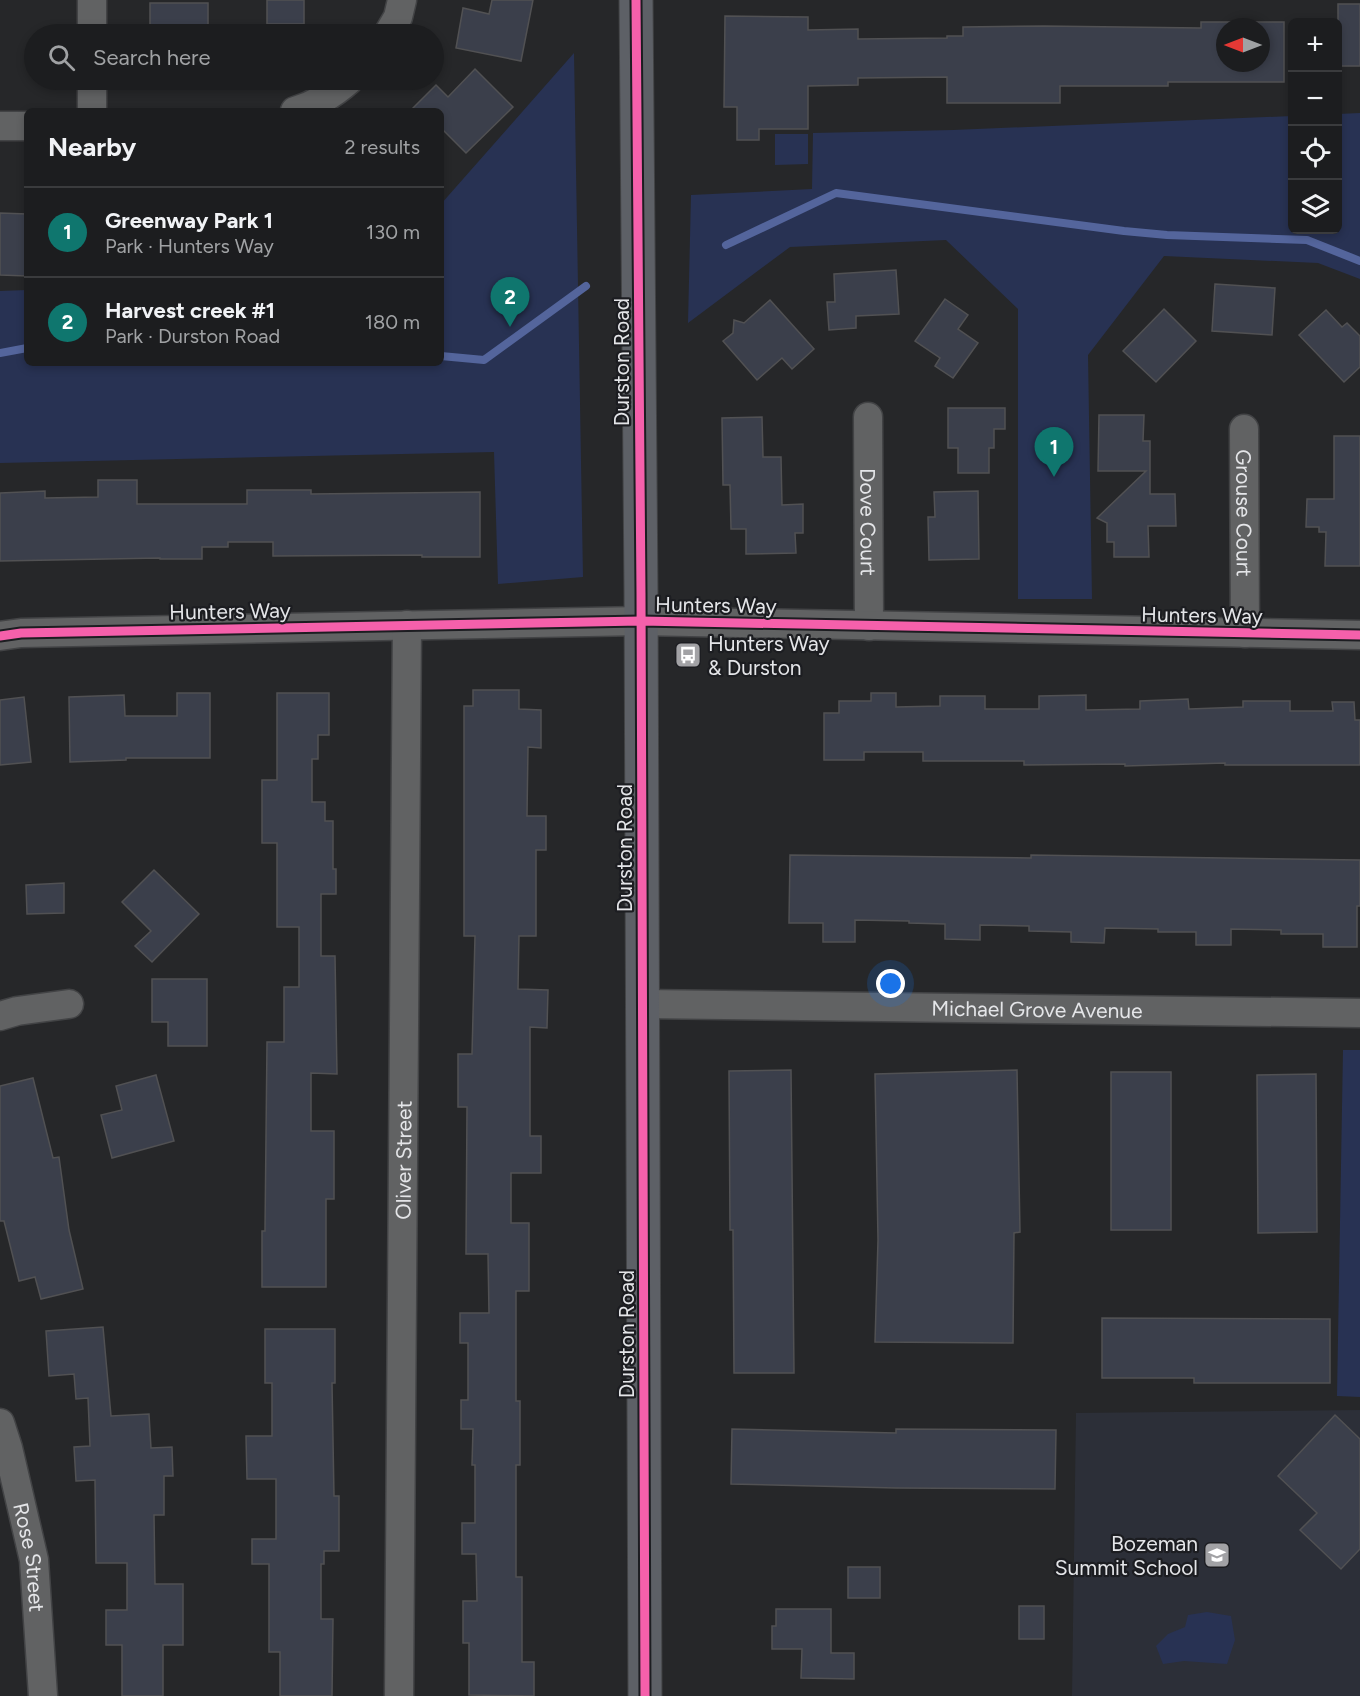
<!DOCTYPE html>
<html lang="en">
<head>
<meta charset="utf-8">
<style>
	:root { --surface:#1c1d1f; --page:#252628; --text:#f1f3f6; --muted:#a0a2a4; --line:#3a3b3d; --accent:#0f766e }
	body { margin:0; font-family:Figtree,sans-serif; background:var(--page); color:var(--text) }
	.controls { position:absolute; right:18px; top:18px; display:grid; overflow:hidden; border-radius:9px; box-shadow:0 3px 9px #0003 }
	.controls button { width:54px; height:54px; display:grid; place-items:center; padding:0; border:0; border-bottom:2px solid var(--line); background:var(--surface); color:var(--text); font:30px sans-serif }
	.compass { position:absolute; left:1216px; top:18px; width:54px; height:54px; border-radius:50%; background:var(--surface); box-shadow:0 3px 9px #0003; rotate:270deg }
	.you { position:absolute; left:891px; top:984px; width:21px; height:21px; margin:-15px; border:4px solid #fff; border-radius:50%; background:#1a73e8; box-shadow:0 0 0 9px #1a73e833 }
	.badge { display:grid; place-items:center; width:39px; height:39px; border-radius:50%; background:var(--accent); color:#fff; font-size:20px; font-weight:700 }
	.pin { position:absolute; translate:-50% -50px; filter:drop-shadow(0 2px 3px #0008) }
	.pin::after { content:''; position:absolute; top:32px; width:21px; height:18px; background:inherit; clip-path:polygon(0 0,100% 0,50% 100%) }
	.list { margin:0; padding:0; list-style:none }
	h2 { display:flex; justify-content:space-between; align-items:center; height:78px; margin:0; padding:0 24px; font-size:26px }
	h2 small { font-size:20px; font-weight:400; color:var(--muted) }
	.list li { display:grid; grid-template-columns:39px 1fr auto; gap:18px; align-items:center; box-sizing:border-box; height:90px; padding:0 24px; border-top:2px solid var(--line) }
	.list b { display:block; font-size:22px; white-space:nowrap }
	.list p { margin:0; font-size:20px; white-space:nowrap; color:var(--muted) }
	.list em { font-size:20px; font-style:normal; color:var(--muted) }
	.icon { flex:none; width:33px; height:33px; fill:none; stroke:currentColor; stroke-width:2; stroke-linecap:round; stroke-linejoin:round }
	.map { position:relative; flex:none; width:1360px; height:1696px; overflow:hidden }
	.search { position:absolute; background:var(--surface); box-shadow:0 3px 9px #0003; left:24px; top:24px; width:420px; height:66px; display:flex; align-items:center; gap:15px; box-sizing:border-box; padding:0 21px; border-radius:33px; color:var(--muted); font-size:22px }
	.panel { position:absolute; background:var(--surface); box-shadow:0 3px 9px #0003; left:24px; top:108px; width:420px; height:258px; border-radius:9px }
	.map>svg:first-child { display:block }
</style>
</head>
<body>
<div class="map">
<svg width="1360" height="1696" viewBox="0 0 1360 1696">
	<rect width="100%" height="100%" fill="#262729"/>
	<!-- built -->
	<polygon fill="#2c2f38" points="1360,1410 1360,1696 1072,1696 1076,1413"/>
	<!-- green -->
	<g fill="#283253">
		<polygon points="574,53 583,577 498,584 494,452 0,463 0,291 27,290 27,363 441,363 441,204"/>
		<polygon points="1360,113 1360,279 1318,263 1164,256 1088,355 1092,599 1018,599 1018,309 946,240 790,247 688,323 691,195 812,189 813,133 953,130 1292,116 1292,230 1338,230 1338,114"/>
		<polygon points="775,134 808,134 808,164 775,165"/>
		<polygon points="1343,1050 1360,1050 1360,1397 1337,1396"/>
		<polygon points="1207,1612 1231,1616 1235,1640 1227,1664 1184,1661 1163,1664 1156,1646 1168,1634 1185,1627 1188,1615"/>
	</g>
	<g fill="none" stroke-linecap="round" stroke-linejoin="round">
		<!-- stream -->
		<g stroke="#54659c" stroke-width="8">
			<polyline points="726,245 836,193 1124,231 1167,235 1307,240 1360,261"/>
			<polyline points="0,353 27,348"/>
			<polyline points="441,356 484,360 586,286"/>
		</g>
	</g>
	<!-- building -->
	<g fill="#3b3f4b" stroke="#515153" stroke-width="1.5" fill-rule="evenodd">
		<rect x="267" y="0" width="37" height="24"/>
		<polygon points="492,0 533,0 521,61 456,48 463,8 489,14"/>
		<rect x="150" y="3" width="58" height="31"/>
		<rect x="1338" y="4" width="22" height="62"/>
		<path d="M725 16 808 17V30L858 29V39L947 38V36H963V27L1044 26 1201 28V22H1284V82H1168V86H1060V103H947V77L858 78V85L808 86V129H759V140H737V107H724ZM1225 27H1261V63H1225Z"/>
		<polygon points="475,69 513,107 466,153 441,128 441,111 410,111 436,85 448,97"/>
		<polygon points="0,213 27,214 27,276 0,275"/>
		<polygon points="896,270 899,314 856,316 856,328 829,330 827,302 835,302 834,274"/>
		<polygon points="1215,284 1275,288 1272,335 1212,331"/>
		<polygon points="945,299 968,315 958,329 978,343 953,378 935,366 940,358 915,341"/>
		<polygon points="770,300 814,349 792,369 782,358 757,380 723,341 733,333 734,320 744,323"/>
		<polygon points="1164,309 1196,341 1156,382 1123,351"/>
		<polygon points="1326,310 1342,327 1347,323 1360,336 1360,367 1344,382 1299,335"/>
		<polygon points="948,408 1005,408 1005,429 994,429 994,448 989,448 989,473 958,473 958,448 948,448"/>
		<polygon points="1099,415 1144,415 1143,441 1150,441 1150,494 1175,494 1176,526 1148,526 1149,557 1114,557 1114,542 1107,542 1107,523 1097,518 1146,471 1098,471"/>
		<polygon points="762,417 763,457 781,457 782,505 803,504 803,533 795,533 796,553 746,554 746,529 731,529 730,485 723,485 722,418"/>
		<polygon points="1334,436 1360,436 1360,566 1325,566 1326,532 1319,532 1319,527 1306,527 1307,499 1334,499"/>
		<polygon points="98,480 137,480 137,504 247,504 247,490 311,490 311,494 480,492 480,557 422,557 422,555 273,556 273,542 228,542 228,547 202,547 202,559 160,559 160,558 0,561 0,493 45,491 45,498 98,497"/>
		<polygon points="978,491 979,559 929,560 928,517 935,517 934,492"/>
		<polygon points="473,690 519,690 519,709 541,710 541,748 528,747 527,816 546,816 546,850 536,850 536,936 519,936 518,989 548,990 547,1028 530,1027 530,1136 541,1136 541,1173 511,1173 511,1223 529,1223 529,1291 516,1291 516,1401 520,1401 520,1465 516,1465 516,1577 522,1577 522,1662 534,1662 534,1696 469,1695 469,1643 463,1643 463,1601 477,1601 476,1554 462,1554 462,1523 475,1523 475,1465 472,1465 473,1429 461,1429 461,1400 468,1400 468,1343 460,1343 460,1313 489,1313 488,1254 466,1254 467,1107 458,1107 458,1054 472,1054 475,936 464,936 464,706 473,706"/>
		<polygon points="177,693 210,693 210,758 126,758 126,760 70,762 69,697 124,695 125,716 177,716"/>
		<polygon points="277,693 329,693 329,735 318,735 318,759 312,759 312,802 325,802 325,821 333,821 333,869 336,869 336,894 321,894 321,956 335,956 337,1074 311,1073 311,1131 334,1131 334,1199 326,1199 326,1287 262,1287 262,1231 265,1231 267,1042 284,1042 284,987 299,987 299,927 277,927 277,843 262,843 262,780 277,780"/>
		<polygon points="871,693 896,693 896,707 940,706 940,696 985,696 985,709 1039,709 1039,696 1086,695 1086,710 1140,709 1140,701 1188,699 1189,709 1243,707 1243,701 1290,701 1290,711 1333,711 1332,702 1354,702 1355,720 1360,720 1360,765 1225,765 1225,763 1125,766 1125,764 1024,765 1024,761 923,761 923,752 864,752 864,760 824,760 824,713 839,713 839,701 871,701"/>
		<polygon points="24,697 31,762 0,765 0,700"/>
		<polygon points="790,855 1031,858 1031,855 1360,860 1360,906 1357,906 1357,947 1323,947 1323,934 1281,934 1281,930 1231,929 1231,945 1196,945 1196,932 1158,932 1158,929 1105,928 1104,943 1071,942 1071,932 1029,931 1029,926 980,925 980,940 945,939 945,924 909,923 909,921 855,920 855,942 823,942 823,923 789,923"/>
		<polygon points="154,870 199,914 152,962 135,946 151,931 122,902"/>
		<polygon points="64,883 64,913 27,914 26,885"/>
		<polygon points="152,979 207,979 207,1046 168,1046 168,1022 152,1022"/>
		<polygon points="791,1070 794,1373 734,1373 733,1230 730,1230 729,1071"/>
		<polygon points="1017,1070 1020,1232 1014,1233 1013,1343 875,1342 878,1240 875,1074"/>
		<rect x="1111" y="1072" width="60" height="158"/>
		<polygon points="1316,1074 1317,1232 1258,1233 1257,1075"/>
		<polygon points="156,1075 174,1141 112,1158 101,1115 122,1110 116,1086"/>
		<polygon points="33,1078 53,1158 59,1157 69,1230 83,1289 41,1299 35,1277 19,1281 4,1221 0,1221 0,1086"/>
		<polygon points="1102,1318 1330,1319 1330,1383 1194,1383 1194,1378 1102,1378"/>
		<polygon points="103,1327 111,1416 149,1414 151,1448 172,1447 173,1476 164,1476 164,1515 154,1515 155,1584 183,1584 183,1645 163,1645 163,1696 122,1696 122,1645 106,1645 106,1610 127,1610 127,1563 96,1563 95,1480 76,1481 74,1447 90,1446 88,1398 76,1399 74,1374 49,1376 46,1331"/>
		<polygon points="265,1329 335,1329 335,1383 332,1383 334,1496 339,1496 339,1551 324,1551 324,1564 321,1564 321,1619 333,1619 332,1696 280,1696 280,1652 269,1652 269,1564 252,1564 252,1539 276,1539 276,1479 247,1479 246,1436 272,1436 272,1383 265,1383"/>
		<polygon points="1335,1415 1360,1439 1360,1549 1341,1569 1300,1530 1317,1513 1278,1476"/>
		<polygon points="732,1429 896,1433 896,1429 1056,1430 1055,1489 896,1488 731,1484"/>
		<rect x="848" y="1567" width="32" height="31"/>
		<rect x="1019" y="1606" width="25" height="33"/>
		<polygon points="776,1609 831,1609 831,1653 854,1653 854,1679 801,1678 802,1649 772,1649 772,1626 776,1626"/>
	</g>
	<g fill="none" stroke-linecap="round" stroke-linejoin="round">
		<defs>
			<g id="minor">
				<polyline points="92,0 92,34"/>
				<polyline points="388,34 398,17 402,0"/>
				<polyline points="92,80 92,111"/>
				<path d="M295 111C315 105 333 94 349 80"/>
				<polyline points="0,126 27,126"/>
				<path id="s1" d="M868 417 869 626"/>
				<path id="s2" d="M1244 429 1245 633"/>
				<polyline points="0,636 21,633 641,621 1360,635"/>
				<path id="s3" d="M643 1004 1360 1013"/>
				<polyline points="0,1016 17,1011 69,1004"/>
				<path id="s4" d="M0 1423 8 1448 34 1560 43 1696"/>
				<path id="s5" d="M399 1696 407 625"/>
			</g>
			<polyline id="major" points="636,0 641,593 645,1696"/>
		</defs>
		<!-- minor casing -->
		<use href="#minor" stroke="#424345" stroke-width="31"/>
		<!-- major casing -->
		<use href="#major" stroke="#424345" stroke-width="35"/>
		<!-- minor -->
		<use href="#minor" stroke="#616263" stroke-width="28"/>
		<!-- major -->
		<use href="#major" stroke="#5d6066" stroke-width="33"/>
		<defs>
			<g id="cycleway">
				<polyline points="636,0 641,593 645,1696"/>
				<polyline points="0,636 21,633 641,621 1360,635"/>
			</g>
		</defs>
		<!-- cycleway casing -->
		<use href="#cycleway" stroke="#1c1d21" stroke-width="13"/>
		<!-- cycleway -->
		<use href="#cycleway" stroke="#f560ab" stroke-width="9"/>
	</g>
	<!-- icons -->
	<defs>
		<symbol id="bus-square" viewBox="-11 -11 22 22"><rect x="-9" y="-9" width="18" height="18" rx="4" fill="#a2a2a5" stroke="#1c1d21"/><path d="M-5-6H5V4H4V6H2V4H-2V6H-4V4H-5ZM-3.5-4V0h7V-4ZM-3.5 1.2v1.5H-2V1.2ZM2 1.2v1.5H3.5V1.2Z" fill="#fff"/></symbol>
		<symbol id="school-square" viewBox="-11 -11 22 22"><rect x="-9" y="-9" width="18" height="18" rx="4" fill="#a2a2a5" stroke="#1c1d21"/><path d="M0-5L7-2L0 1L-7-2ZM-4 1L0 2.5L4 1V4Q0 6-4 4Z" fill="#fff"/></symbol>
	</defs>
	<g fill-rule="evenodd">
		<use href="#bus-square" x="673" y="640" width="30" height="30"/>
		<use href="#school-square" x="1202" y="1540" width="30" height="30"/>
	</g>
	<g text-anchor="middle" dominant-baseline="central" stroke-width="4.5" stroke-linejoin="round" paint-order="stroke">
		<!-- street labels -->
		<g font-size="21" fill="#e4e5e8" stroke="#1c1d21">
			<text transform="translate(621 362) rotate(-90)">Durston Road</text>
			<text stroke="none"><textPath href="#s2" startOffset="84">Grouse Court</textPath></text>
			<text stroke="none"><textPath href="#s1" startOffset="105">Dove Court</textPath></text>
			<text transform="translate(716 605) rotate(1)">Hunters Way</text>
			<text transform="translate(230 611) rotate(-1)">Hunters Way</text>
			<text transform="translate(1202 615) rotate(1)">Hunters Way</text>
			<text transform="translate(624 848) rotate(-90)">Durston Road</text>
			<text stroke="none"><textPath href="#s3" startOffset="394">Michael Grove Avenue</textPath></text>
			<text stroke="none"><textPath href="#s5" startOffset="536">Oliver Street</textPath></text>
			<text transform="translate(626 1334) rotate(-90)">Durston Road</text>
			<text stroke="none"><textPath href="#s4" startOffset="138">Rose Street</textPath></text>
		</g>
		<!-- poi labels -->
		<g font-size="21" fill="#e4e5e8" stroke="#1c1d21" text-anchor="start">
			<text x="708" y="643">Hunters Way<tspan x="708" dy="24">&amp; Durston</tspan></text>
			<text x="1198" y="1543" text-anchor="end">Bozeman<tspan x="1198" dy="24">Summit School</tspan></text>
		</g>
	</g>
</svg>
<div class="controls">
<button>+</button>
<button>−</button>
<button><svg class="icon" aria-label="locate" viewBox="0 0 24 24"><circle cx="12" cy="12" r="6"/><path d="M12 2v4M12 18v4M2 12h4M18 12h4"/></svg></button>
<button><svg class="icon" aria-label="layers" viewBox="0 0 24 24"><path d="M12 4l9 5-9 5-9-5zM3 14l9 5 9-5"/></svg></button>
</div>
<svg class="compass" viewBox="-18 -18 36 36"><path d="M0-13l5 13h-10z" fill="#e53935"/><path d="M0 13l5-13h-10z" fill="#a0a2a4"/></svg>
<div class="you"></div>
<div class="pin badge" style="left:1054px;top:477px">1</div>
<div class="pin badge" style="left:510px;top:327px">2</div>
<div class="search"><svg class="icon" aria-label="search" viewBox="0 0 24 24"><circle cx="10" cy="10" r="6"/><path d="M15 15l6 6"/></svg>Search here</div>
<section class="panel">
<h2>Nearby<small>2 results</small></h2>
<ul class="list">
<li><span class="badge">1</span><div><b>Greenway Park 1</b><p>Park · Hunters Way</p></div><em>130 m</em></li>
<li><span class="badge">2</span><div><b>Harvest creek #1</b><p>Park · Durston Road</p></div><em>180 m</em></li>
</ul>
</section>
</div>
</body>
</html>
